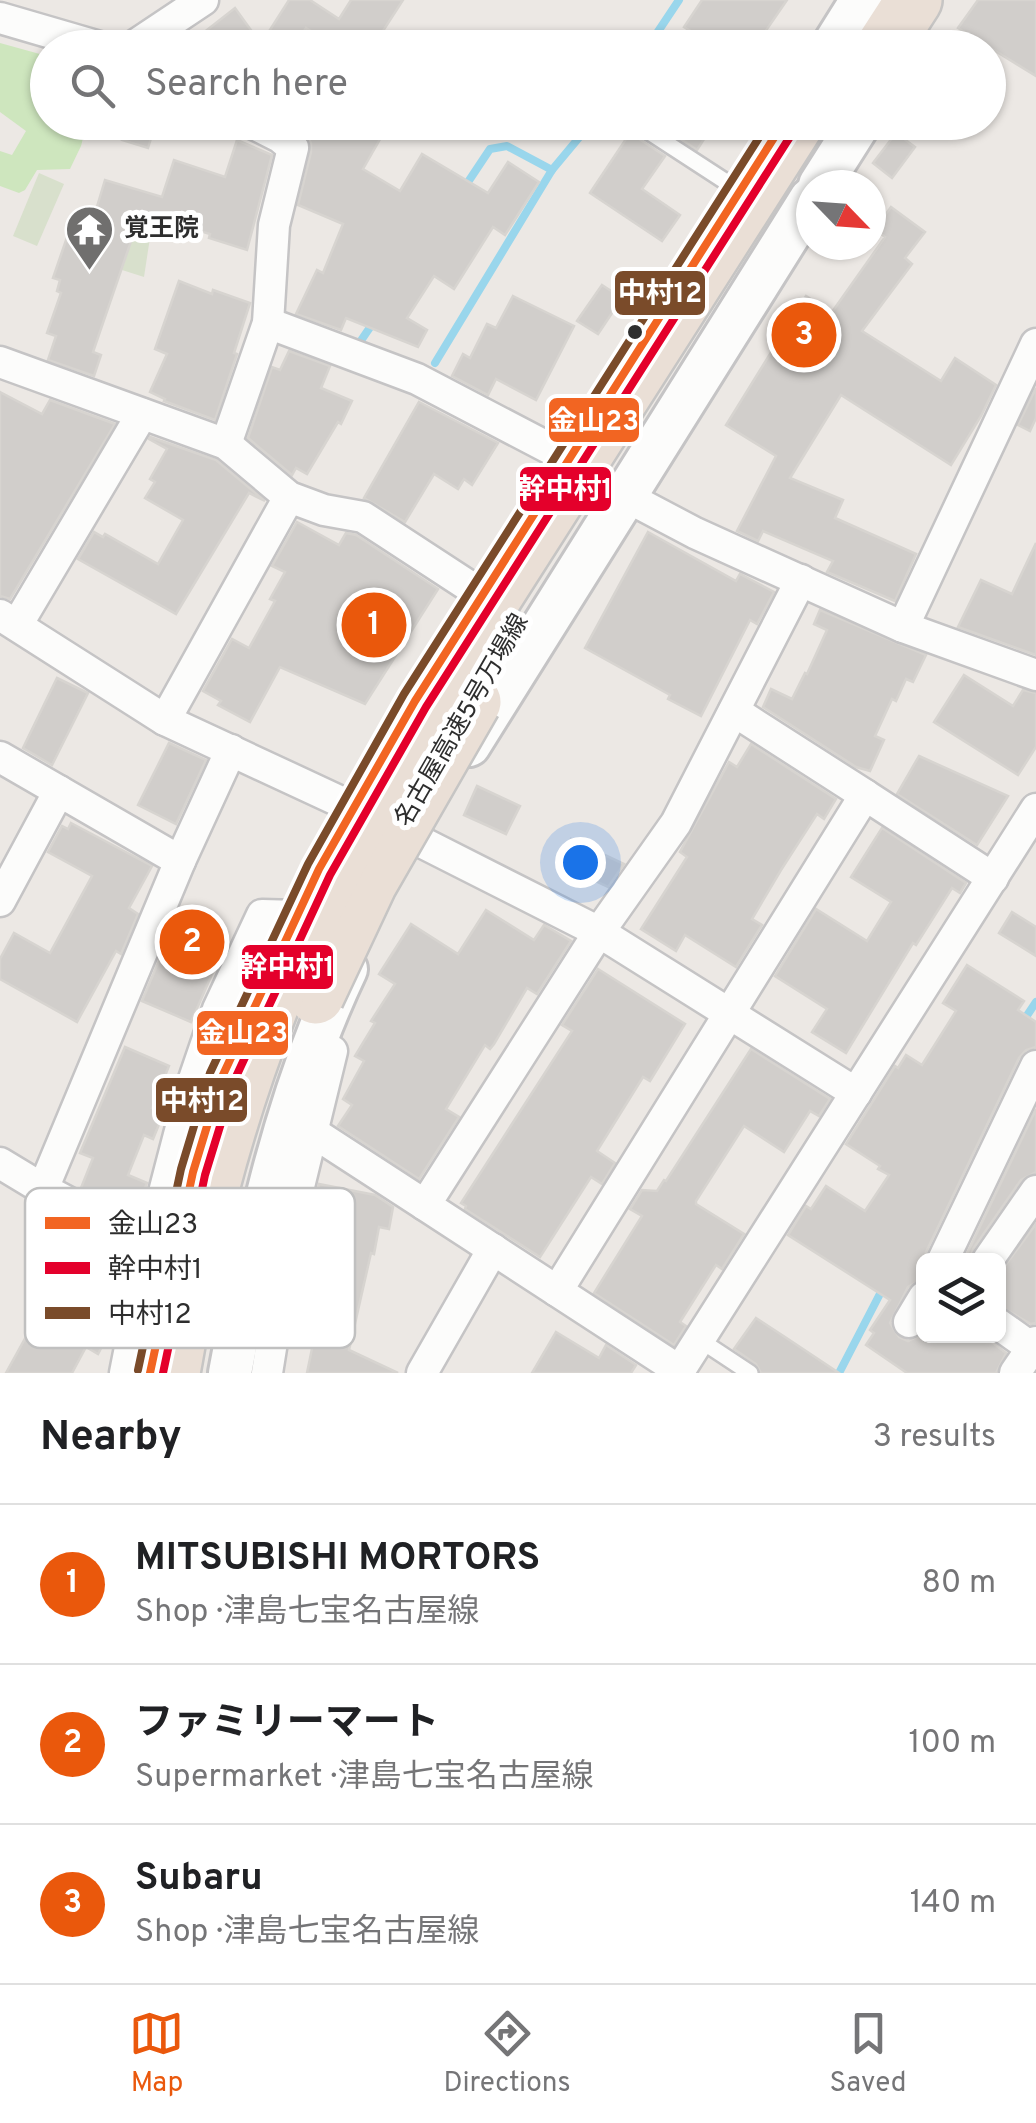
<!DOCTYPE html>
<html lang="en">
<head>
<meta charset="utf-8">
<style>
	:root { --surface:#fff; --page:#f2f2f2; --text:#202124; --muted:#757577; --line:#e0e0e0; --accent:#ea580c }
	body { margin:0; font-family:Overpass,"Noto Sans JP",sans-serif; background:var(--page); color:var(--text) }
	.controls { position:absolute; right:30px; bottom:30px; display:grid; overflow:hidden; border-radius:15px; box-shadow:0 2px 8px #0004 }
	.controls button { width:90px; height:90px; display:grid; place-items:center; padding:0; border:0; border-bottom:2px solid var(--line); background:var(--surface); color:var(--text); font:50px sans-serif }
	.compass { position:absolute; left:796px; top:170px; width:90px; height:90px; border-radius:50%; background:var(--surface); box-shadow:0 2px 8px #0004; rotate:115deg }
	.you { position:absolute; left:580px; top:862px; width:35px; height:35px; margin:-25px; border:8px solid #fff; border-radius:50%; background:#1a73e8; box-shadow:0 0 0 15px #1a73e833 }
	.badge { display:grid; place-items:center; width:65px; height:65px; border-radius:50%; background:var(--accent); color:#fff; font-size:32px; font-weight:700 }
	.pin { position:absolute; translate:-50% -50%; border:5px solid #fff; box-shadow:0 2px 10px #0006 }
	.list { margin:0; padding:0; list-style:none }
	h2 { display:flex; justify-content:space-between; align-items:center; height:130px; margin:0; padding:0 40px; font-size:42px }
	h2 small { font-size:32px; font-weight:400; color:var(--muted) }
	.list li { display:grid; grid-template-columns:65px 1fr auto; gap:30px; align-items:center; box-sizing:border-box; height:160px; padding:0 40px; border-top:2px solid var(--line) }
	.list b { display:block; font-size:38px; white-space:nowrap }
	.list p { margin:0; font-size:32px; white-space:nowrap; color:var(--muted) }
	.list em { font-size:32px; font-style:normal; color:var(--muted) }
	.icon { flex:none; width:55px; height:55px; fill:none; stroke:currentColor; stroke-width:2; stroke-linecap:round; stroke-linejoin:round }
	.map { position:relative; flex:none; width:1036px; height:1373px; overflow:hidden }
	.search { position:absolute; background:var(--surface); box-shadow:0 2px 8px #0004; left:30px; right:30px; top:30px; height:110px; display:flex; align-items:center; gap:25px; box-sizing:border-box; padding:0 35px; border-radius:55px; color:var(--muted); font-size:38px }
	.sheet { height:610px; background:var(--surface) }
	nav { display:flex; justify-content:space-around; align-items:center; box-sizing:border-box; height:140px; border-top:2px solid var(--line); background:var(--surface); font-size:28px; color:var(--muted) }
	nav a { display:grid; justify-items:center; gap:5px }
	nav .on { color:var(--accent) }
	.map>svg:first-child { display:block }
</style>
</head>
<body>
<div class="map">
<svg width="1036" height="1373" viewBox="0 0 1036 1373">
	<rect width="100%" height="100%" fill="#ece8e4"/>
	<!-- green -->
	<polygon fill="#cee6be" points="0,43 47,56 48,122 87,123 81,146 70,169 37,170 25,190 19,193 0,186 0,151 12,155 26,131 0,112"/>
	<!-- cemetery -->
	<g fill="#d8e0cc">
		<polygon points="39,173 64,184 37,246 13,236"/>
		<polygon points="109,216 151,231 144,277 122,270 127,255 99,245"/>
	</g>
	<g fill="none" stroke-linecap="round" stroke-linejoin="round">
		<!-- stream -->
		<g stroke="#99d6ec" stroke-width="8">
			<polyline points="647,48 679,0"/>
			<polyline points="464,188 490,149 507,146 552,170"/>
			<polyline points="360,342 375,320"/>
			<polyline points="435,363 552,170 592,122"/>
			<polyline points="1022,1023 1036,1002"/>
			<polyline points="839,1373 883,1288"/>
		</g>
	</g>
	<!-- building -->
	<g fill="#d1cecb" stroke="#d7d4d0" stroke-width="2.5">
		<polygon points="289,0 310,0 339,19 351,0 403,0 372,48 347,48 334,39 331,44 306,28 293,48 184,48 235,8 261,44"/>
		<polygon points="702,0 787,0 754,48 682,48 692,32 684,27"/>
		<polygon points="978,0 1036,0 1036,76 958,28"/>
		<polygon points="128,122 156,122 148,148 122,140"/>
		<polygon points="312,122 363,122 383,134 363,169 400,191 422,154 488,193 508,162 539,182 505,235 493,227 454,289 434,276 407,318 427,330 418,347 346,318 341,330 296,314 317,270 323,273 343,224 298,205 311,152 311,143 306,134"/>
		<polygon points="656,122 715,122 697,150"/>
		<polygon points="630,133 665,156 642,189 680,215 662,241 590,193"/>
		<polygon points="896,133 915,147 892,178 873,163"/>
		<polygon points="237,140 272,155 247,250 209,238 210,234 149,215 146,224 138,221 93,352 101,355 94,376 48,360 56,336 47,333 61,293 57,291 60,280 53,278 75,214 93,220 105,180 162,197 174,160 225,177"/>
		<polygon points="891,207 925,232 905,258 912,264 862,331 941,381 955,358 996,385 981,416 951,465 841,395 790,478 843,500 835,518 916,554 895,601 827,572 833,561 763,531 758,541 737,531 776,456 726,425 806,296 832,312 885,237 875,229"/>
		<polygon points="179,281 212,294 213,290 250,303 234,353 237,354 215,420 164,401 165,399 150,392 167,354 155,349"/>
		<polygon points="602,285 622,298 598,334 577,321"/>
		<polygon points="513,296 574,326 536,400 496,379 488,395 452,376 463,354 470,358 487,324 496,328"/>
		<polygon points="289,351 330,366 321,388 352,401 341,424 338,422 307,474 296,468 292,475 248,438 272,367 280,370"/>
		<polygon points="1036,388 1036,418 1030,431 1018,425"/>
		<polygon points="0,392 42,414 50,400 115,424 10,599 0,596"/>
		<polygon points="419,402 498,443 472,485 464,479 458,489 434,474 405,522 364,498"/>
		<polygon points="150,437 216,460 265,501 249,493 176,614 78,559 94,532 103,537 105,534 158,564 183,520 145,498 155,482 150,479 167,449 149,439"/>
		<polygon points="297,522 339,545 346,533 356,535 438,589 365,704 280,667 250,722 218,705 221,701 203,691 232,639 249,648 275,601 270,599 285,572 272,566"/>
		<polygon points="648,532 736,581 740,574 774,592 757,624 750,620 701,716 668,699 670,695 585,648"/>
		<polygon points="1036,543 1036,655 958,627 981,580 1012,594"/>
		<polygon points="820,610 926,655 913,682 906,679 896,701 892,699 875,736 884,740 870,771 856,767 763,707 771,689 792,699 805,673 807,674 827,630 814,624"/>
		<polygon points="964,675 1013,706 1023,690 1036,693 1036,747 1018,775 934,722"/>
		<polygon points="57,678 88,693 52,765 23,748"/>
		<polygon points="169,743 206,760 176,824 138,805"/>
		<polygon points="751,744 836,799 824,819 817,814 781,870 752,919 762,925 736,967 685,935 676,951 641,929 687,857 680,852 729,762 737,767"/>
		<polygon points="919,756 1008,796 977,845 897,794"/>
		<polygon points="477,786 520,806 506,834 464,815"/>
		<polygon points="71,823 152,866 129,908 138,914 121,954 116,951 77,1022 0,979 0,959 14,933 50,953 92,876 48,852 62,826 68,829"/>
		<polygon points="882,828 966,883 960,893 952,888 916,945 913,943 846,1053 812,1032 827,1009 775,976 816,909 867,941 891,902 851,877"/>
		<polygon points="571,839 624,864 608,887 559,864"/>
		<polygon points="190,908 222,922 227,940 191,1022 142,1001 180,911 187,914"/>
		<polygon points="486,910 534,940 544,925 571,941 537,994 527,988 494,1044 490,1049 485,1045 446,1109 459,1117 419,1179 338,1126 352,1105 343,1099 364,1061 355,1056 375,1023 371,1021 395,984 379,974 411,924 458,954"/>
		<polygon points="1012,912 1036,927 1036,956 999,933"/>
		<polygon points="967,965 1024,1001 1018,1010 1036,1022 1036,1047 1026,1050 1019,1058 926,1252 924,1278 908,1287 890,1323 899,1337 908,1341 924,1333 984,1336 1006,1353 996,1373 907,1373 866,1345 874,1333 870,1330 890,1300 788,1235 806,1206 811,1209 826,1186 865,1211 889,1175 878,1169 880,1166 846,1144 895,1066 898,1068 906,1055 922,1065 956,1011 943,1003"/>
		<polygon points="598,969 685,1024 650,1081 643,1077 597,1151 615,1163 602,1184 591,1177 540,1257 465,1209 466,1206 461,1203 572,1031 562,1025"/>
		<polygon points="125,1047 169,1066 152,1108 164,1112 153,1139 144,1135 128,1175 147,1183 134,1215 81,1188 93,1158 80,1153"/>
		<polygon points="751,1049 830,1099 819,1116 810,1111 784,1152 744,1126 696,1201 696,1204 744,1234 722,1269 716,1265 680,1322 686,1326 674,1345 594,1293 642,1216 630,1209 642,1190 657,1191 664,1180 666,1181"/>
		<polygon points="1036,1109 1036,1172 1021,1180 973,1249 970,1260 964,1260"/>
		<polygon points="319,1184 375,1195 393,1207 389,1229 379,1227 374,1254 371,1253 349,1350 398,1373 307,1373 323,1295 326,1295 339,1220 312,1215"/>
		<polygon points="1036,1224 1036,1323 1031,1324 998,1305 998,1275"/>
		<polygon points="65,1266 119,1299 102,1332 108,1335 98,1354 86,1347 72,1373 6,1373"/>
		<polygon points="756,1318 785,1337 839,1373 761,1373 756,1364 734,1349"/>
		<polygon points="556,1332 599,1358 606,1345 636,1365 631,1373 532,1373"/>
	</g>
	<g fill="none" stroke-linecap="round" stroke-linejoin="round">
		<defs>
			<g id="service">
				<polyline points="634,122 740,191"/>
				<polyline points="700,1340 750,1373"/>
			</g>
			<g id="minor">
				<polyline points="0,18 103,48"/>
				<polyline points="131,48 203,0"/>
				<polyline points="268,323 417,379 570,459"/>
				<polyline points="0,362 226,444 289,497 324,510 363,517 484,596"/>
				<polyline points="226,444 268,323 274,225 293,148 280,137 250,122"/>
				<polyline points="623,495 695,533 903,627 1036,675"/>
				<polyline points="0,615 165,720 354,808 599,932 856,1093"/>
				<polyline points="17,625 142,414"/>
				<polyline points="903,627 1036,344"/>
				<polyline points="734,711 865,795"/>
				<polyline points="165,720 289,497"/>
				<polyline points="0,757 180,861"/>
				<polyline points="0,901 59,791"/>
				<polyline points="311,1131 425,1205"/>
				<polyline points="0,1163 43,1189 180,861 231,750"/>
				<polyline points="43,1189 150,1246"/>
				<polyline points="943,1260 1036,1066"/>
				<polyline points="988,1260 1036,1191"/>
				<polyline points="557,1291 865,795 993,878"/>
				<polyline points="909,1322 924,1297"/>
				<polyline points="998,1324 1032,1348"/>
				<polyline points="680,1371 425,1205 599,932 676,823 801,580"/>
				<polyline points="125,1373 150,1246 192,1085 218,1009 262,915 298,916"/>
				<polyline points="267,1373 293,1211 332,1051"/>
				<polyline points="422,1373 493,1249"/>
				<polyline points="678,1373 1036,809"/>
				<polyline points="1015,1373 1036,1342"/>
			</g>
			<g id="secondary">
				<polyline points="832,48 862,0"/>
				<polyline points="820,185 860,122"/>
				<polyline points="469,745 811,199"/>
				<path d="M230 1373C256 1234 285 1098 346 969"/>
			</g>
			<polyline id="motorway" points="883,48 914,0"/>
		</defs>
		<!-- service casing -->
		<use href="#service" stroke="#c5c4c5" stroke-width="20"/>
		<!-- minor casing -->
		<use href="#minor" stroke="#c5c4c5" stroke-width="35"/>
		<!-- secondary casing -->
		<use href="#secondary" stroke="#c5c4c5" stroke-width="48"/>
		<!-- motorway casing -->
		<use href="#motorway" stroke="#c6c5c4" stroke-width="60"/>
		<!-- service -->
		<use href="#service" stroke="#fcfcfb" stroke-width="15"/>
		<!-- minor -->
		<use href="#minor" stroke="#fcfcfb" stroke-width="30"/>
		<!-- secondary -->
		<use href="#secondary" stroke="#fcfcfb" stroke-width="42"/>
		<!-- motorway -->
		<use href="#motorway" stroke="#eadfd6" stroke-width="55"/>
		<defs>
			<g id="motorway-bridge">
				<polyline points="316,996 369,883 473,702"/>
				<path d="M172 1373C193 1245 226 1116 275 995 340 837 433 692 525 548 615 406 706 264 797 122"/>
			</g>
		</defs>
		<!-- motorway-bridge casing -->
		<use href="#motorway-bridge" stroke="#c6c5c4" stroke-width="60" stroke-linecap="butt"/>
		<!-- motorway-bridge -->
		<use href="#motorway-bridge" stroke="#eadfd6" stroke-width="55"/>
		<defs>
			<polyline id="bus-1" points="150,1373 193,1172 222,1077 319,869 415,701 784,122"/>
			<polyline id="bus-2" points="163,1373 205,1175 234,1081 330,875 426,707 795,129"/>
			<polyline id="bus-3" points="138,1370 181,1169 210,1073 308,864 404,694 769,122"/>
		</defs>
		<!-- bus-1 casing -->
		<use href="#bus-1" stroke="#fff" stroke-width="15"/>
		<!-- bus-2 casing -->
		<use href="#bus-2" stroke="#fff" stroke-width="15"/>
		<!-- bus-3 casing -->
		<use href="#bus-3" stroke="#fff" stroke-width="15"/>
		<!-- bus-1 -->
		<use href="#bus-1" stroke="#f26522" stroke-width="8"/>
		<!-- bus-2 -->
		<use href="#bus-2" stroke="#e4002b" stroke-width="8"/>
		<!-- bus-3 -->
		<use href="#bus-3" stroke="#7a4b2a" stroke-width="8"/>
	</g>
	<!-- icons -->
	<defs>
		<symbol id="temple-pin" viewBox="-11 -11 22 30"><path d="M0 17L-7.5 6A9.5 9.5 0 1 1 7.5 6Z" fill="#706f6e" stroke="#fff"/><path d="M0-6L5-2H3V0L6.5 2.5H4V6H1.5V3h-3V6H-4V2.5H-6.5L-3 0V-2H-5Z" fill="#fff"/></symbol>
	</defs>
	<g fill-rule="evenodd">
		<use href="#temple-pin" x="62" y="202" width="55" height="75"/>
	</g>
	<!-- markers -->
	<circle fill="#2e2e2e" stroke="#fff" stroke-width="4" cx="635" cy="332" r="9"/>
	<g text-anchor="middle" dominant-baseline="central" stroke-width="10" stroke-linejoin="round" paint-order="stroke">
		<!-- poi labels -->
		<g font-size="25" font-weight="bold" fill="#2e2e2e" stroke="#fff" text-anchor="start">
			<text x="124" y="230">覚王院</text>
		</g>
		<!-- street labels -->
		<g font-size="25" fill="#2e2e2e" stroke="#fff">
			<text transform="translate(463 721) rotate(-60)">名古屋高速5号万場線</text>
		</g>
	</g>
	<!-- legend -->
	<rect x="25" y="1188" width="330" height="160" rx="15" fill="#fff" stroke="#c0c0c0" stroke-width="2.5"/>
	<rect x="45" y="1217" width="45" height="12" fill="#f26522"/>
	<rect x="45" y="1262" width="45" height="12" fill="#e4002b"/>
	<rect x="45" y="1307" width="45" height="12" fill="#7a4b2a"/>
	<g font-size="28" fill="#2e2e2e">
		<text x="108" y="1233">金山23</text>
		<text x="108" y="1278">幹中村1</text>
		<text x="108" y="1323">中村12</text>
	</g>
	<g stroke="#fff" stroke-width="4">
		<rect x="613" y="269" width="94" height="48" rx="10" fill="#7a4b2a"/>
		<rect x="547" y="396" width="94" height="48" rx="10" fill="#f26522"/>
		<rect x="518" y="465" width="95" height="48" rx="10" fill="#e4002b"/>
		<rect x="240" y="943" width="95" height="48" rx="10" fill="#e4002b"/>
		<rect x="195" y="1009" width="95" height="48" rx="10" fill="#f26522"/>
		<rect x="154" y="1076" width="95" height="48" rx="10" fill="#7a4b2a"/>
	</g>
	<g font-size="28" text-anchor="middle" font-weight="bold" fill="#fff">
		<text x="660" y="302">中村12</text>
		<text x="594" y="430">金山23</text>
		<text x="565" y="498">幹中村1</text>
		<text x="287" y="976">幹中村1</text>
		<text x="243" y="1042">金山23</text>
		<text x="202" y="1110">中村12</text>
	</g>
</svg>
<div class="controls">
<button><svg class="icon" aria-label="layers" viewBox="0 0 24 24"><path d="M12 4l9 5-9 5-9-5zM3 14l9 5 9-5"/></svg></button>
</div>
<svg class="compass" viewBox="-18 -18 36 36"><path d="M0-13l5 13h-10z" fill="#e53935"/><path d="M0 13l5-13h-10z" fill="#757577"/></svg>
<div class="you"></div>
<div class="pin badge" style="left:374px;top:625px">1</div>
<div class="pin badge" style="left:192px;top:942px">2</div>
<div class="pin badge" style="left:804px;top:335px">3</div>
<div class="search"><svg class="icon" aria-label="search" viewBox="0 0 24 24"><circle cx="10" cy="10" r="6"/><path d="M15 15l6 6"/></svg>Search here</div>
</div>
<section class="sheet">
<h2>Nearby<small>3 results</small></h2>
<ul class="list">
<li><span class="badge">1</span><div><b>MITSUBISHI MORTORS</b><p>Shop · 津島七宝名古屋線</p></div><em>80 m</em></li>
<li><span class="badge">2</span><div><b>ファミリーマート</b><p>Supermarket · 津島七宝名古屋線</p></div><em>100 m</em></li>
<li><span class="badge">3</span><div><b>Subaru</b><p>Shop · 津島七宝名古屋線</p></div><em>140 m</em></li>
</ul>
</section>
<nav>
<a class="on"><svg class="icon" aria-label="map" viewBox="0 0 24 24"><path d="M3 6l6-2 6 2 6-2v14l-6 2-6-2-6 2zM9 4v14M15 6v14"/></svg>Map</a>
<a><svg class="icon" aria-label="directions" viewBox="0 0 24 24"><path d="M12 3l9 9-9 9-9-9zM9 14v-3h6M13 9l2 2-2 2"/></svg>Directions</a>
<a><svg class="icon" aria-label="saved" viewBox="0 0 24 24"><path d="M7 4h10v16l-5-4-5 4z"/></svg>Saved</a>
</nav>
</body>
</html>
